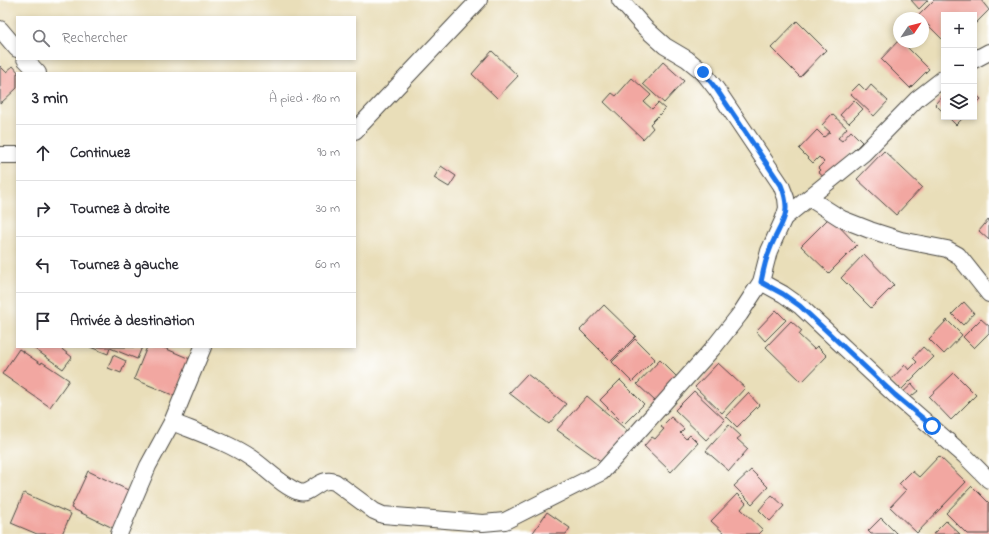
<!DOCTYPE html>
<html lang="fr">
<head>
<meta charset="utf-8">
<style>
	:root { --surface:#fff; --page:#f2f2f3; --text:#2b2b33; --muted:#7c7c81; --line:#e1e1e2 }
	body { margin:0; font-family:"Indie Flower",sans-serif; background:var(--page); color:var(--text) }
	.controls { position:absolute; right:12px; top:12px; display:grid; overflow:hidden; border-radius:0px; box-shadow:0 2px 6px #0003 }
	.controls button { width:36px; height:36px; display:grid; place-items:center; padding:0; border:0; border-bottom:1px solid var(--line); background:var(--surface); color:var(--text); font:20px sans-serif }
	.compass { position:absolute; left:893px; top:12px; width:36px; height:36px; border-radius:50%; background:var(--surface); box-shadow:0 2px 6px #0003; rotate:55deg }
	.stop { position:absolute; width:12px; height:12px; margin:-9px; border:3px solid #1a73e8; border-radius:50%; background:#fff }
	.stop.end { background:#1a73e8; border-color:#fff; box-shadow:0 1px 4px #0008 }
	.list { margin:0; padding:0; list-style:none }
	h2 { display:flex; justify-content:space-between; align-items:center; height:52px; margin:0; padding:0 16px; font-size:17px }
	h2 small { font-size:13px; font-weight:400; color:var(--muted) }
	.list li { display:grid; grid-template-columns:26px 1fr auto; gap:12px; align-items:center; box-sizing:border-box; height:56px; padding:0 16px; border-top:1px solid var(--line) }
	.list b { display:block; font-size:15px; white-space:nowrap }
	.list em { font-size:13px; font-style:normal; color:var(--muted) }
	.icon { flex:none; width:22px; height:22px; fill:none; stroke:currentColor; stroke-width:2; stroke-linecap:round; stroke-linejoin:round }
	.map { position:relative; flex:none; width:989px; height:534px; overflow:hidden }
	.search { position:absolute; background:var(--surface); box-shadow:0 2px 6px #0003; left:16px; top:16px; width:340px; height:44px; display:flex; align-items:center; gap:10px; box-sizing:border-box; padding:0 14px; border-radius:0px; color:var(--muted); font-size:15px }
	.panel { position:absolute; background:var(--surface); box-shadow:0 2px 6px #0003; left:16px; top:72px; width:340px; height:276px; border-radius:0px }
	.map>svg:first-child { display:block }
</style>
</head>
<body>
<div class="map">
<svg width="989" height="534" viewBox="0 0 989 534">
	<rect width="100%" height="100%" fill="#fff"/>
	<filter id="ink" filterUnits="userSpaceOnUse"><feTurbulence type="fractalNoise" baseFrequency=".025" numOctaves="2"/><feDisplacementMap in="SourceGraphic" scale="8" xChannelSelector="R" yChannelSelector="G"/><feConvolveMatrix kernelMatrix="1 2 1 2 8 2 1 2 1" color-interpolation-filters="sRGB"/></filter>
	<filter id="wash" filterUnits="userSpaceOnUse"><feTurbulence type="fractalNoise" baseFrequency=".012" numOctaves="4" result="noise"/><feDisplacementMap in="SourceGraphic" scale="16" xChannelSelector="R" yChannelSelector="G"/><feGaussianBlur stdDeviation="0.9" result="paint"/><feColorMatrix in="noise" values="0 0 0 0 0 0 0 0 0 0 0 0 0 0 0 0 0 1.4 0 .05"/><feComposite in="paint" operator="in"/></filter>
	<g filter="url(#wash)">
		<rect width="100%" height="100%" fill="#e9deb9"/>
		<g id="blocks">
			<!-- building -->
			<g fill="#f2a7a1">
				<polygon points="911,0 928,0 919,9"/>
				<polygon points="934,0 981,0 989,10 974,25 974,15 944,15 944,41 923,20 923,18 921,18 918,16"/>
				<polygon points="797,21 826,50 800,77 771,48"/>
				<polygon points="899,40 899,42 902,42 929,69 910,88 881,59"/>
				<polygon points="492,51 518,76 497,98 472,74"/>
				<polygon points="663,62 684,81 664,103 643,84"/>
				<polygon points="0,66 6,72 13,66 19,73 17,73 17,88 0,104"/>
				<polygon points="632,78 651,95 644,102 652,109 658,103 665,109 650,124 653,128 643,139 604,102 612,93 616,96"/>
				<polygon points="859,84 866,91 871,85 888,101 874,116 850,93"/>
				<polygon points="974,93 981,99 974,106"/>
				<polygon points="944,94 944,113 935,104"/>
				<polygon points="854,100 863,109 849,123 840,115"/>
				<polygon points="832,114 847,128 838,138 842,141 851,131 862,142 826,179 818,172 820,170 818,168 824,162 819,157 813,163 799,149 817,130 824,137 830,132 822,125"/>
				<polygon points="948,117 964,117 956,125"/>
				<polygon points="884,151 922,187 896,215 857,179"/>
				<polygon points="441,166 456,176 449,187 434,178"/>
				<polygon points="830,217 857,245 829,273 801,246"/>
				<polygon points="989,219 989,240 979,231"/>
				<polygon points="864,254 894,285 871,308 841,278"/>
				<polygon points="964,302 974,313 963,325 952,314"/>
				<polygon points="604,305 636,336 611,361 580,330"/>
				<polygon points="776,310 786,320 765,341 756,331"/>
				<polygon points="981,319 989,326 989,333 974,348 963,337"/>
				<polygon points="947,320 962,335 944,354 929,339"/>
				<polygon points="791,321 802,331 799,335 814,349 817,346 827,356 802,382 766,347"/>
				<polygon points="635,339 655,359 632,382 612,362"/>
				<polygon points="32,347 59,347 72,357 63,369"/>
				<polygon points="90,347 142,347 137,359 110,348 108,354"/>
				<polygon points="147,347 162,347 190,359 175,396 134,379"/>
				<polygon points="923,347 934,357 900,391 890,381 905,365 909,370 917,362 913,358"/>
				<polygon points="19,349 41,364 42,362 69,380 50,407 2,374"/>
				<polygon points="113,355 126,361 121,373 108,368"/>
				<polygon points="660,360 679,379 656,402 637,384"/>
				<polygon points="718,363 745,388 722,413 695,387"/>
				<polygon points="954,373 976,395 951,420 929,397"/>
				<polygon points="527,374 566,404 549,424 509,393"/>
				<polygon points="620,380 644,404 624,424 600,400"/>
				<polygon points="912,384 918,391 908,399 902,393"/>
				<polygon points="694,391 725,420 706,440 675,410"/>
				<polygon points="748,393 759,405 737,427 726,416"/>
				<polygon points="587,396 630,433 602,462 557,430"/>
				<polygon points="671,417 684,429 680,433 686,439 690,435 698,443 671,472 644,446 652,437 655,439 664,429 661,427"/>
				<polygon points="729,425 741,436 737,439 748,449 729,471 706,451"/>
				<polygon points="939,456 966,482 917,533 890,507 906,490 899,484 912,471 919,477"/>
				<polygon points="751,470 768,487 752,504 734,486"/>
				<polygon points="88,471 130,491 113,528 71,508"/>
				<polygon points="972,486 989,503 989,534 967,534 946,513"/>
				<polygon points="24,493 71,514 62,534 37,534 11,523"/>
				<polygon points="737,494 746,503 741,509 763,530 759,534 725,534 711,521"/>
				<polygon points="772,495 784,506 770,521 759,510"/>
				<polygon points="547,512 570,528 566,534 532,534"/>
				<polygon points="881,518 897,534 871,534 868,531"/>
				<polygon points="946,521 960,534 933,534"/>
			</g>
		</g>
	</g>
	<g filter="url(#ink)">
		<use href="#blocks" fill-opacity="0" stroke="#484640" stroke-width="1"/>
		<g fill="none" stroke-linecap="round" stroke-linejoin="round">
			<defs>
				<g id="street">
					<polyline points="0,29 17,49"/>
					<polyline points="25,59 38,73"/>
					<polyline points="974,60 989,52"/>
					<polyline points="355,131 479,0"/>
					<polyline points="0,155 17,155"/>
					<polyline points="809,198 842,219 870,230 901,240 947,249 958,255 989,294"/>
					<polyline points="784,218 864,153 917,99 944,78"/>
					<polyline points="761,282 783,294 800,306 895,395 965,456 989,480"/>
					<path d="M172 422C199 433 227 442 251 458 266 468 282 486 299 492 311 496 319 476 335 482L366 505 374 511 383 515 483 523 505 521 602 472 714 347 740 314 753 294 761 282 769 251 784 218 787 208 786 198 781 185 717 90 703 72 687 59 665 46 645 28 620 0"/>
					<polyline points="119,534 148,466 172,422 203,347"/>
				</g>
			</defs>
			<!-- street casing -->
			<use href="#street" stroke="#484640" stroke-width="18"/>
			<!-- street -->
			<use href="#street" stroke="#fff" stroke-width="16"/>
		</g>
	</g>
	<g fill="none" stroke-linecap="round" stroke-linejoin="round" filter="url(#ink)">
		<!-- route -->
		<path stroke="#1a73e8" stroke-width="5" d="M703 72 717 90 781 185C794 217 779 223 769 252 765 261 763 272 761 282L783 294 800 306 895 395 932 426"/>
	</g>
</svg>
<div class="controls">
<button>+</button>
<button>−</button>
<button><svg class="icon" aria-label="layers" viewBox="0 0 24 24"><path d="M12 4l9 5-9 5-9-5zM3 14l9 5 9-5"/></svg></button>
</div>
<svg class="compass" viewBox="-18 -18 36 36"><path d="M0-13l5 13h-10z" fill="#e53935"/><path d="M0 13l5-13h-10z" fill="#7c7c81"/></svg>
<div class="stop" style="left:932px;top:426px"></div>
<div class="stop end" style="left:703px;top:72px"></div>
<div class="search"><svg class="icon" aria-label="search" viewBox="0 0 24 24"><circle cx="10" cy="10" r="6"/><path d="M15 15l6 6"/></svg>Rechercher</div>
<section class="panel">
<h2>3 min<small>À pied · 180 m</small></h2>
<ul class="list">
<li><svg class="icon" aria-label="ahead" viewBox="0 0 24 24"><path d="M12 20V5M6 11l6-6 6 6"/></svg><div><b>Continuez</b></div><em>90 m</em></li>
<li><svg class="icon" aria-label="right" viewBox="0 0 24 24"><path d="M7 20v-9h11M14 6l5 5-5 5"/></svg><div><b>Tournez à droite</b></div><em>30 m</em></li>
<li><svg class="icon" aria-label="left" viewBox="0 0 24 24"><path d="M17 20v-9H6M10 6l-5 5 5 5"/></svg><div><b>Tournez à gauche</b></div><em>60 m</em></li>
<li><svg class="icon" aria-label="arrive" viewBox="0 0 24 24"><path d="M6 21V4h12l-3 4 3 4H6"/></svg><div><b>Arrivée à destination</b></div></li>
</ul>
</section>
</div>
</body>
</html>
